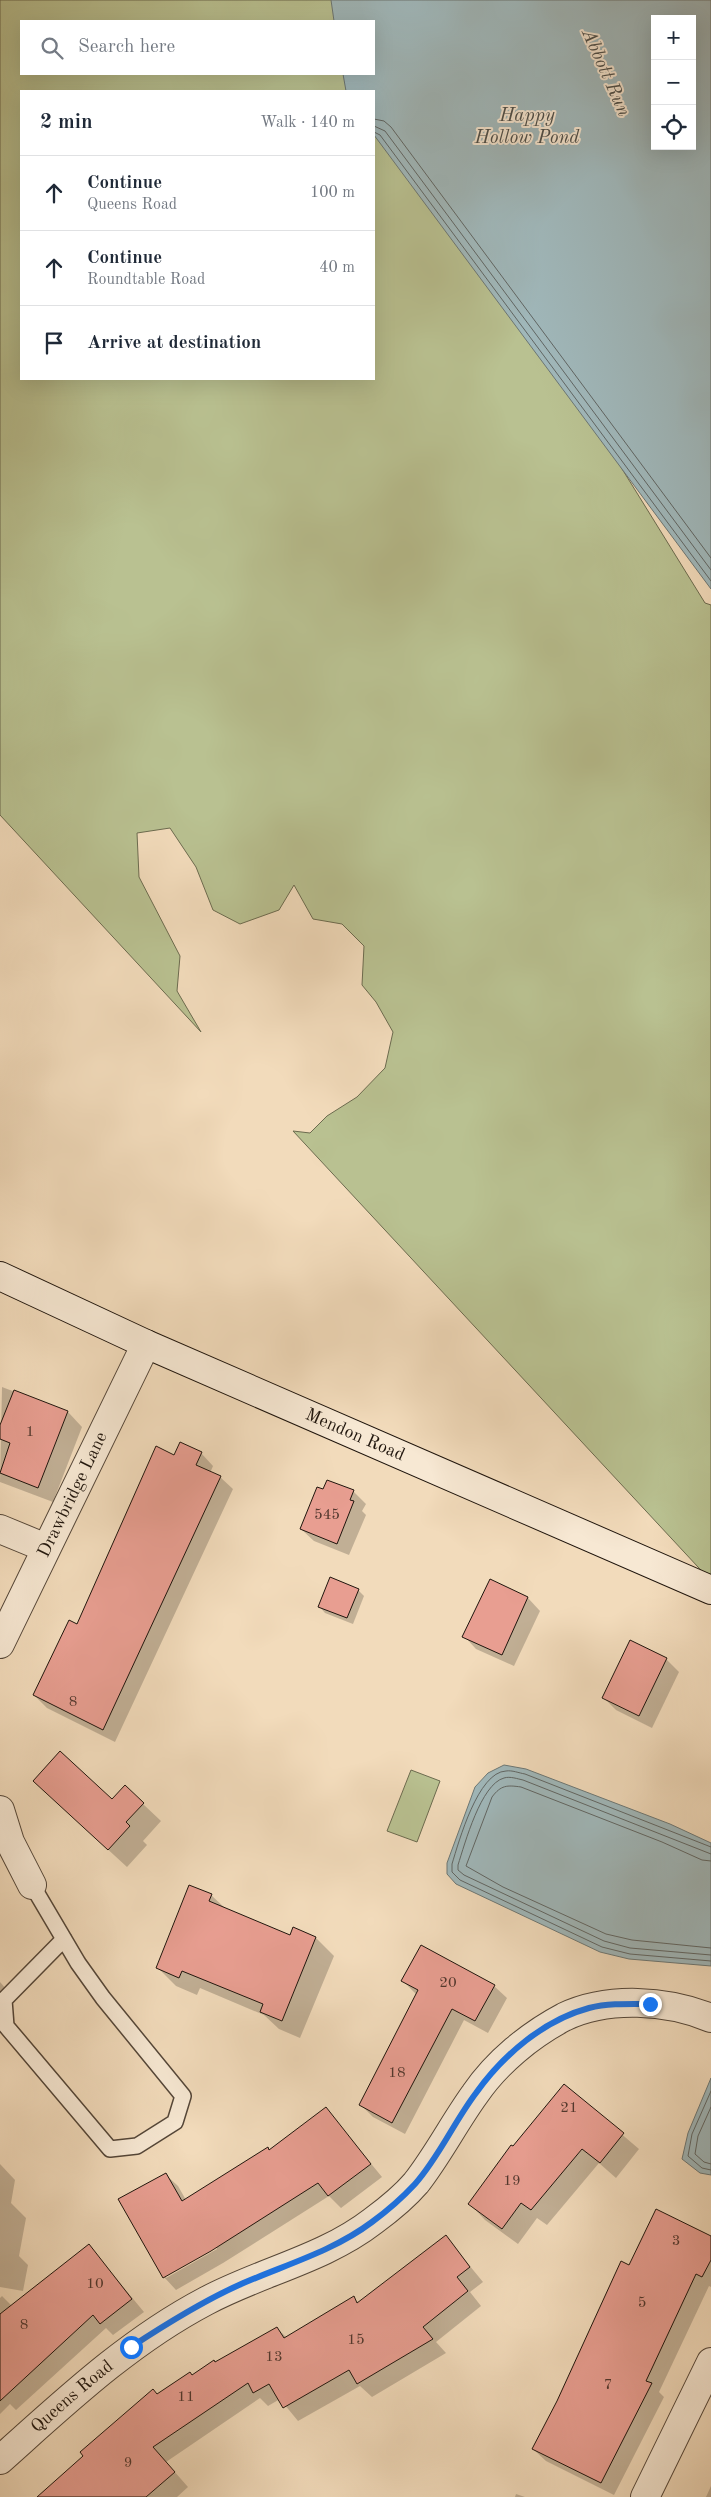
<!DOCTYPE html>
<html lang="en">
<head>
<meta charset="utf-8">
<style>
	:root { --surface:#fff; --page:#f2f2f3; --text:#1f2937; --muted:#747a83; --line:#e0e1e3 }
	body { margin:0; font-family:"Old Standard TT",serif; background:var(--page); color:var(--text) }
	.controls { position:absolute; right:15px; top:15px; display:grid; overflow:hidden; border-radius:0px; box-shadow:0 5px 20px #0002 }
	.controls button { width:45px; height:45px; display:grid; place-items:center; padding:0; border:0; border-bottom:1px solid var(--line); background:var(--surface); color:var(--text); font:25px sans-serif }
	.stop { position:absolute; width:15px; height:15px; margin:-11px; border:4px solid #1a73e8; border-radius:50%; background:#fff }
	.stop.end { background:#1a73e8; border-color:#fff; box-shadow:0 1px 5px #0008 }
	.list { margin:0; padding:0; list-style:none }
	h2 { display:flex; justify-content:space-between; align-items:center; height:65px; margin:0; padding:0 20px; font-size:21px }
	h2 small { font-size:16px; font-weight:400; color:var(--muted) }
	.list li { display:grid; grid-template-columns:32px 1fr auto; gap:15px; align-items:center; box-sizing:border-box; height:75px; padding:0 20px; border-top:1px solid var(--line) }
	.list b { display:block; font-size:19px; white-space:nowrap }
	.list p { margin:0; font-size:16px; white-space:nowrap; color:var(--muted) }
	.list em { font-size:16px; font-style:normal; color:var(--muted) }
	.icon { flex:none; width:28px; height:28px; fill:none; stroke:currentColor; stroke-width:2; stroke-linecap:round; stroke-linejoin:round }
	.map { position:relative; flex:none; width:711px; height:2497px; overflow:hidden }
	.search { position:absolute; background:var(--surface); box-shadow:0 5px 20px #0002; left:20px; top:20px; width:355px; height:55px; display:flex; align-items:center; gap:12px; box-sizing:border-box; padding:0 18px; border-radius:0px; color:var(--muted); font-size:19px }
	.panel { position:absolute; background:var(--surface); box-shadow:0 5px 20px #0002; left:20px; top:90px; width:355px; height:290px; border-radius:0px }
	.map>svg:first-child { display:block }
</style>
</head>
<body>
<div class="map">
<svg width="711" height="2497" viewBox="0 0 711 2497">
	<rect width="100%" height="100%" fill="#f2dbbb"/>
	<filter id="stains"><feTurbulence type="fractalNoise" baseFrequency=".004" numOctaves="4"/><feColorMatrix values="0 0 0 0 .2 0 0 0 0 .09 0 0 0 0 .02 0 0 0 .5 -.17"/></filter>
	<radialGradient id="worn" r=".72"><stop offset=".6" stop-color="#630" stop-opacity="0"/><stop offset="1" stop-color="#630" stop-opacity=".3"/></radialGradient>
	<!-- green -->
	<g fill="#b9c191" stroke="#6c6b4f" fill-rule="evenodd">
		<path d="M0 0H350L362 21H21V74H374L525 312 705 603 711 605V1581L293 1131 310 1133 327 1116 357 1097 385 1068 393 1032 376 1002 362 985 364 946 342 924 313 919 294 885 279 910 240 924 213 910 196 867 170 828 137 833 139 877 180 956 177 991 201 1032 0 815ZM21 91H374V379H21Z"/>
		<polygon points="411,1770 440,1781 417,1842 387,1831"/>
	</g>
	<!-- water -->
	<g fill="#a0b8bb" stroke="#6c7775" fill-rule="evenodd">
		<path d="M331 0H711V589L374 135V91H346L343 74H374V21H334ZM655 19H692V146H655Z"/>
		<polygon points="504,1765 526,1769 670,1824 711,1843 711,1966 629,1959 600,1952 456,1884 447,1874 447,1863 475,1787 488,1773"/>
		<polygon points="711,2078 711,2175 700,2173 682,2159 688,2133"/>
	</g>
	<!-- shadow -->
	<g fill="#0003" fill-rule="evenodd">
		<polygon points="2,1387 68,1412 82,1427 53,1502 0,1482"/>
		<polygon points="201,1453 213,1466 210,1473 220,1477 233,1489 115,1742 47,1708 34,1695 78,1625 175,1456"/>
		<polygon points="323,1491 353,1491 366,1504 362,1511 366,1515 349,1555 314,1541 301,1529"/>
		<polygon points="490,1581 528,1598 540,1611 514,1666 476,1649 464,1636"/>
		<polygon points="358,1590 364,1596 353,1624 325,1613 319,1606"/>
		<polygon points="666,1659 679,1672 652,1728 616,1710 604,1698"/>
		<polygon points="53,1799 143,1804 161,1821 143,1841 147,1845 127,1867"/>
		<polygon points="211,1895 226,1909 291,1937 294,1929 316,1938 334,1956 300,2038 279,2029 264,2015 200,1988 197,1995 176,1986 158,1968"/>
		<polygon points="403,1981 494,1986 507,1998 488,2033 464,2020 405,2134 373,2117 360,2104 417,1995"/>
		<polygon points="0,1982 13,1997 0,2008"/>
		<polygon points="565,2086 639,2149 616,2178 599,2163 547,2225 537,2218 518,2244 485,2220 470,2204"/>
		<path d="M326 2109 382 2177 341 2208 329 2196 223 2263 176 2290 164 2277 165 2174 178 2186 186 2200 270 2151ZM216 2247 217 2249 166 2278V2275Z"/>
		<polygon points="0,2164 15,2180 11,2203 26,2218 19,2256 28,2265 23,2291 0,2287"/>
		<polygon points="446,2237 483,2282 470,2292 481,2306 436,2342 446,2353 372,2397 360,2386 298,2421 280,2399 268,2406 260,2398 166,2462 188,2487 177,2497 38,2497 158,2395 277,2328 287,2338 354,2298 359,2303"/>
		<polygon points="711,2237 711,2287 709,2286 659,2392 664,2397 614,2495 546,2461 533,2449 629,2266"/>
		<polygon points="89,2246 144,2312 113,2335 106,2328 16,2410 10,2404 0,2414 0,2298 2,2296 12,2306"/>
		<polygon points="711,2486 711,2497 706,2497"/>
		<polygon points="516,2494 525,2497 515,2497"/>
	</g>
	<g fill="none" stroke-linecap="round" stroke-linejoin="round">
		<!-- shore -->
		<g stroke="#606664" stroke-width="1">
			<polyline points="374,119 384,121 391,127 711,558"/>
			<polyline points="374,126 385,131 711,570"/>
			<polyline points="374,132 380,135 711,581"/>
			<path d="M711 1847 525 1774C519 1773 512 1770 506 1771 478 1772 459 1841 452 1864V1872L460 1880 602 1947 630 1954 711 1961"/>
			<path d="M711 1854 523 1780C518 1779 510 1776 504 1778 481 1784 465 1843 458 1865V1870L464 1875 604 1941 630 1948 711 1955"/>
			<path d="M711 1861 702 1860 662 1842 521 1787C507 1785 501 1785 492 1797L466 1866 503 1887 606 1934 632 1940 711 1948"/>
			<polyline points="711,2091 692,2134 688,2156 702,2168 711,2170"/>
			<polyline points="711,2107 698,2136 695,2154 704,2162 711,2164"/>
		</g>
	</g>
	<!-- building -->
	<g fill="#e89e91" stroke="#1f150d">
		<polygon points="14,1390 68,1411 38,1488 0,1473 10,1443 0,1439 0,1425"/>
		<polygon points="180,1442 202,1452 196,1465 221,1476 103,1730 33,1695 69,1620 77,1624 156,1446 174,1455"/>
		<polygon points="327,1480 354,1490 350,1500 354,1501 337,1544 300,1529 317,1487 323,1489"/>
		<polygon points="330,1577 359,1589 347,1618 318,1607"/>
		<polygon points="490,1579 528,1597 502,1655 462,1637"/>
		<polygon points="630,1640 667,1658 639,1716 602,1698"/>
		<polygon points="60,1751 112,1799 125,1785 144,1803 126,1822 130,1826 108,1850 33,1781"/>
		<polygon points="189,1885 212,1894 209,1901 290,1935 293,1927 316,1937 282,2021 260,2012 263,2004 182,1971 179,1978 156,1968"/>
		<polygon points="421,1945 495,1985 475,2021 452,2009 392,2123 359,2105 418,1990 401,1981"/>
		<polygon points="564,2084 624,2133 600,2163 582,2149 531,2210 521,2203 502,2229 468,2204 511,2145 513,2146"/>
		<polygon points="326,2107 371,2164 328,2196 318,2183 211,2251 163,2278 118,2199 166,2173 182,2201 268,2147 269,2150"/>
		<polygon points="656,2209 711,2236 711,2260 702,2277 696,2274 646,2381 652,2383 601,2483 532,2449 557,2401 621,2261 629,2265"/>
		<polygon points="446,2235 470,2267 457,2277 468,2291 423,2327 433,2339 357,2384 349,2370 283,2408 269,2384 253,2393 248,2383 153,2447 175,2472 146,2497 37,2497 83,2456 80,2452 153,2389 157,2394 190,2372 192,2375 214,2360 215,2362 277,2327 284,2338 354,2296 357,2303"/>
		<polygon points="89,2244 132,2299 100,2324 93,2315 0,2401 0,2314"/>
	</g>
	<g fill="none" stroke-linecap="round" stroke-linejoin="round">
		<defs>
			<polyline id="lane" points="32,1885 78,1963 103,1998 183,2096 175,2122 137,2146 110,2149 6,2026 4,2000 64,1939"/>
			<g id="street">
				<polyline points="0,1529 46,1548"/>
				<path id="s1" d="M0 1644 146 1344"/>
				<polyline points="0,1810 10,1842 32,1885"/>
				<path id="s2" d="M0 2460C65 2402 128 2342 206 2301 260 2272 324 2259 373 2221 388 2210 404 2197 416 2183 438 2155 454 2123 475 2094 497 2062 530 2035 564 2017 608 1996 667 2000 711 2018"/>
				<polyline points="645,2497 711,2362"/>
			</g>
			<g id="secondary">
				<path id="s3" d="M0 1276 146 1344 711 1590"/>
			</g>
		</defs>
		<!-- lane casing -->
		<use href="#lane" stroke="#544638" stroke-width="18"/>
		<!-- street casing -->
		<use href="#street" stroke="#544638" stroke-width="30"/>
		<!-- secondary casing -->
		<use href="#secondary" stroke="#1f150d" stroke-width="30"/>
		<!-- lane -->
		<use href="#lane" stroke="#f7e8d3" stroke-width="15"/>
		<!-- street -->
		<use href="#street" stroke="#f7e8d3" stroke-width="28"/>
		<!-- secondary -->
		<use href="#secondary" stroke="#f7e8d3" stroke-width="28"/>
	</g>
	<g fill="none" stroke-linecap="round" stroke-linejoin="round">
		<!-- route -->
		<path stroke="#1a73e8" stroke-width="6" d="M131 2347C166 2324 201 2302 239 2285 284 2265 332 2252 372 2222 387 2211 402 2198 415 2184 439 2157 454 2122 476 2093 503 2055 544 2020 589 2008 609 2003 630 2004 650 2004"/>
	</g>
	<g text-anchor="middle" dominant-baseline="central" stroke-width="4" stroke-linejoin="round" paint-order="stroke">
		<!-- number labels -->
		<g font-size="15" fill="#51372e">
			<text x="30" y="1432">1</text>
			<text x="327" y="1515">545</text>
			<text x="73" y="1702">8</text>
			<text x="448" y="1983">20</text>
			<text x="397" y="2073">18</text>
			<text x="569" y="2108">21</text>
			<text x="512" y="2181">19</text>
			<text x="676" y="2241">3</text>
			<text x="95" y="2284">10</text>
			<text x="642" y="2303">5</text>
			<text x="24" y="2325">8</text>
			<text x="356" y="2340">15</text>
			<text x="274" y="2357">13</text>
			<text x="608" y="2385">7</text>
			<text x="186" y="2397">11</text>
			<text x="128" y="2463">9</text>
		</g>
		<!-- street labels -->
		<g font-size="18" fill="#1f150d" stroke="#f7e8d3">
			<text stroke="none"><textPath href="#s3" startOffset="389">Mendon Road</textPath></text>
			<text stroke="none"><textPath href="#s1" startOffset="166">Drawbridge Lane</textPath></text>
			<text stroke="none"><textPath href="#s2" startOffset="96">Queens Road</textPath></text>
		</g>
		<!-- water labels -->
		<g font-size="19" font-style="italic" fill="#4c4e4a" stroke="#f7e8d3">
			<text transform="translate(605 73) rotate(66)">Abbott Run</text>
			<text x="527" y="116">Happy<tspan x="527" dy="22">Hollow Pond</tspan></text>
		</g>
	</g>
	<rect width="100%" height="100%" filter="url(#stains)"/>
	<rect width="100%" height="100%" fill="url(#worn)"/>
</svg>
<div class="controls">
<button>+</button>
<button>−</button>
<button><svg class="icon" aria-label="locate" viewBox="0 0 24 24"><circle cx="12" cy="12" r="6"/><path d="M12 2v4M12 18v4M2 12h4M18 12h4"/></svg></button>
</div>
<div class="stop" style="left:131px;top:2347px"></div>
<div class="stop end" style="left:650px;top:2004px"></div>
<div class="search"><svg class="icon" aria-label="search" viewBox="0 0 24 24"><circle cx="10" cy="10" r="6"/><path d="M15 15l6 6"/></svg>Search here</div>
<section class="panel">
<h2>2 min<small>Walk · 140 m</small></h2>
<ul class="list">
<li><svg class="icon" aria-label="ahead" viewBox="0 0 24 24"><path d="M12 20V5M6 11l6-6 6 6"/></svg><div><b>Continue</b><p>Queens Road</p></div><em>100 m</em></li>
<li><svg class="icon" aria-label="ahead" viewBox="0 0 24 24"><path d="M12 20V5M6 11l6-6 6 6"/></svg><div><b>Continue</b><p>Roundtable Road</p></div><em>40 m</em></li>
<li><svg class="icon" aria-label="arrive" viewBox="0 0 24 24"><path d="M6 21V4h12l-3 4 3 4H6"/></svg><div><b>Arrive at destination</b></div></li>
</ul>
</section>
</div>
</body>
</html>
